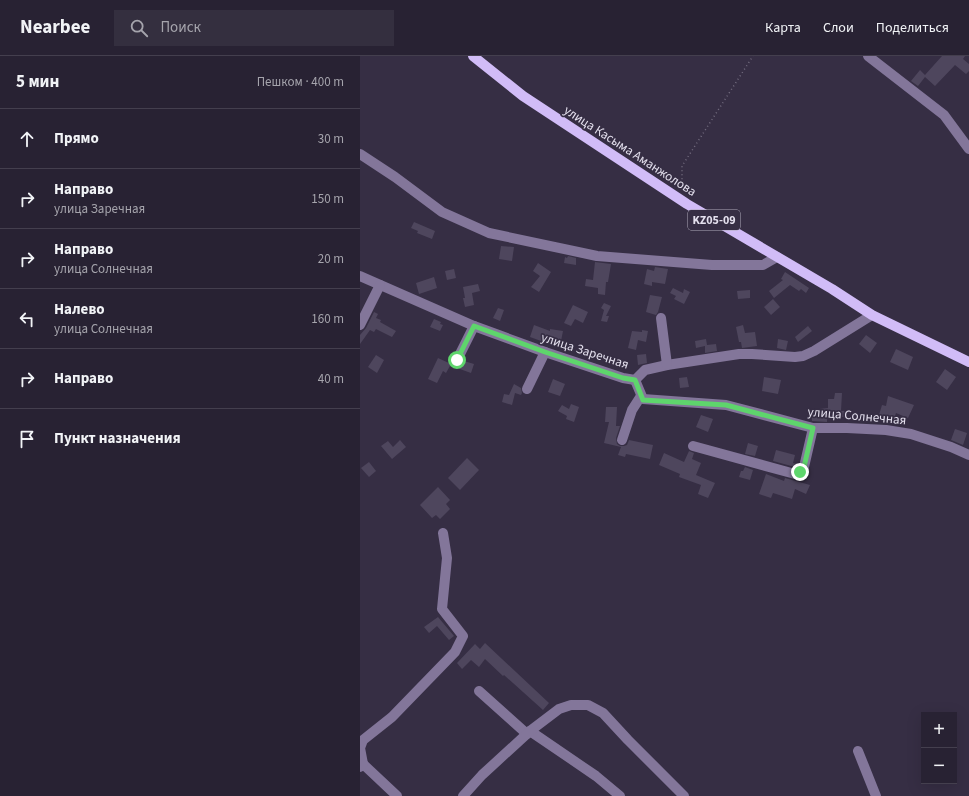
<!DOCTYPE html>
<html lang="ru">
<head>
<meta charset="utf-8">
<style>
	:root { --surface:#282233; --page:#342f3f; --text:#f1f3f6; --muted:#a5a4ac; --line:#443f4e }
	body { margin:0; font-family:"Source Sans 3",sans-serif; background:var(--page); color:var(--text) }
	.controls { position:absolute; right:12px; bottom:12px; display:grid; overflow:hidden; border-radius:0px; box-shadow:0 4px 16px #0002 }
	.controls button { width:36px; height:36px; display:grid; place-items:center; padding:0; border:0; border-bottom:1px solid var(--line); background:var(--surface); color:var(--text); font:20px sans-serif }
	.stop { position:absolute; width:12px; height:12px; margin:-9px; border:3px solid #5ed56c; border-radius:50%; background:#fff }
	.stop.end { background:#5ed56c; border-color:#fff; box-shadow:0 1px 4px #0008 }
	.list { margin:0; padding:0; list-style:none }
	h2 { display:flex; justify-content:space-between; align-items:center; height:52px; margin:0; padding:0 16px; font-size:17px }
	h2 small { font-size:13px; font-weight:400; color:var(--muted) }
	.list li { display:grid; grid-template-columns:26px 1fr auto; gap:12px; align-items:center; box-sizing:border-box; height:60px; padding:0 16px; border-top:1px solid var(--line) }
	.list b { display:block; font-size:15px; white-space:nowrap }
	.list p { margin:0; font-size:13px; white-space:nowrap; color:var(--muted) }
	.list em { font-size:13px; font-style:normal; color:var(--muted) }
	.icon { flex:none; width:22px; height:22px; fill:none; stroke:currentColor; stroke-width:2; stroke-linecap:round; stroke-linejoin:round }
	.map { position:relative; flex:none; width:609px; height:740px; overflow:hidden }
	header { display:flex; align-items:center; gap:24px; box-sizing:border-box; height:56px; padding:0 20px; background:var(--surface); border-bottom:1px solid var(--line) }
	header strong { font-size:19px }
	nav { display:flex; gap:22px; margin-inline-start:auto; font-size:14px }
	.search { width:280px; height:36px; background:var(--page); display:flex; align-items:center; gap:10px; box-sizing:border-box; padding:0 14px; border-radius:0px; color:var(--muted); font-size:15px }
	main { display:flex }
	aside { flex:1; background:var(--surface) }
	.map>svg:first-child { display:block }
</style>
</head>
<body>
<header>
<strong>Nearbee</strong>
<div class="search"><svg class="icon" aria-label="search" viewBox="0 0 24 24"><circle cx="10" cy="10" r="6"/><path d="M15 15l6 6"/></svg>Поиск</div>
<nav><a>Карта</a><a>Слои</a><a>Поделиться</a></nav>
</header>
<main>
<aside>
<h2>5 мин<small>Пешком · 400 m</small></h2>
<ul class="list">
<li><svg class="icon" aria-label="ahead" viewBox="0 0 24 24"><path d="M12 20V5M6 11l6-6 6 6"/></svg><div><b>Прямо</b></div><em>30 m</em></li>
<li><svg class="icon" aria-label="right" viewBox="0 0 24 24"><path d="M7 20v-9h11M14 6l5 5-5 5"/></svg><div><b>Направо</b><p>улица Заречная</p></div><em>150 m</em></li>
<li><svg class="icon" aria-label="right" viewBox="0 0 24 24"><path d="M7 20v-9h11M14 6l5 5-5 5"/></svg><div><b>Направо</b><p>улица Солнечная</p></div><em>20 m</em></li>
<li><svg class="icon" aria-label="left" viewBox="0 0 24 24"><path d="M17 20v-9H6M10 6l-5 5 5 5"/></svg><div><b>Налево</b><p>улица Солнечная</p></div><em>160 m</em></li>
<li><svg class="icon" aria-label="right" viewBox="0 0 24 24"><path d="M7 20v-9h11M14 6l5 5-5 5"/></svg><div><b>Направо</b></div><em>40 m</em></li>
<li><svg class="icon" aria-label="arrive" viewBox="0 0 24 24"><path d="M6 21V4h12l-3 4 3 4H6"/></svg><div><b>Пункт назначения</b></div></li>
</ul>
</aside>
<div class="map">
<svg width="609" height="740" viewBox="0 0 609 740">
	<rect width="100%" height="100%" fill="#362e44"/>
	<!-- building -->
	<g fill="#4e465d">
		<polygon points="582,0 605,0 603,3 609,8 609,15 606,18 595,9 575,30 565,21 558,30 551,25 560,14 565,19"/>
		<polygon points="54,166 75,175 72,183 57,177 58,175 51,172"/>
		<polygon points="141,190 154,191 152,205 139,203"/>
		<polygon points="208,200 216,202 216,209 204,207 205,201 207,202"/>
		<polygon points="235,206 251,208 248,226 246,226 245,239 238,238 238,232 225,230 226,223 233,224"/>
		<polygon points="178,207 191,216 179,236 171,231 180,220 173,215"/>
		<polygon points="295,211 308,213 305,228 292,226 292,230 284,228 287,213 294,215"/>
		<polygon points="94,213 96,222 87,224 85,215"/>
		<polygon points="425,216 449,232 446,237 441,233 439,235 430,229 414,242 409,235 423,224 421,223"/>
		<polygon points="74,221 77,232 59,238 56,227"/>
		<polygon points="118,228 120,235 112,237 114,249 105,251 103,242 105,242 103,231"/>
		<polygon points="313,232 323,237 324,233 330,236 324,248 314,243 316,240 310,237"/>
		<polygon points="390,234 390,242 378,243 377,235"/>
		<polygon points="290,239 302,241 298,256 296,259 286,256"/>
		<polygon points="413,243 420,251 411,259 404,251"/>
		<polygon points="244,247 251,250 246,260 249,260 247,266 241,265 244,254 241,252"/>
		<polygon points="213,249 228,256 223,267 215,263 211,270 204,267"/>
		<polygon points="138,252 144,254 140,265 133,262"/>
		<polygon points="14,256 18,258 16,262 21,264 20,266 36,275 32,281 16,273 14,276 10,274 0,288 0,279 6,272"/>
		<polygon points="74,263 81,266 80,268 83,269 80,275 70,271"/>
		<polygon points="174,269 190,275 190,273 203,275 201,285 182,282 181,285 170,281"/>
		<polygon points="383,269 385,277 395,276 397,290 382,292 381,286 379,286 376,271"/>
		<polygon points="448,270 452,275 438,286 435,281"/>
		<polygon points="282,274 288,275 286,286 278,284 276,294 268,292 272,275 282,276"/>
		<polygon points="506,279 517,287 510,297 499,288"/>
		<polygon points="346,283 347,289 356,288 357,295 345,297 345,290 336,292 335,285"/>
		<polygon points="418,283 428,285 426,294 417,292"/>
		<polygon points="536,293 553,301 548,314 530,306"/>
		<polygon points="286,298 287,307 278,309 277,299"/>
		<polygon points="16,299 24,304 17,317 8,311"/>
		<polygon points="78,302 91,308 86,317 83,315 77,327 68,323"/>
		<polygon points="104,305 114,308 111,317 97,312"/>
		<polygon points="585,313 596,321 587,334 576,326"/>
		<polygon points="327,321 329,331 320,332 319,322"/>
		<polygon points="404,321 421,324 418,338 402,335"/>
		<polygon points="193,323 205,328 200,340 188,336"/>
		<polygon points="154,328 161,332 162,337 161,339 155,337 152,349 142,346 144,338 149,339"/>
		<polygon points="475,337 482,337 481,355 485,355 485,361 467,361 467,366 452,365 451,358 460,357 459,353 468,352 468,343 474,343"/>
		<polygon points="528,340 554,349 548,362 536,357 534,363 519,359 522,349 526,350"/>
		<polygon points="211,348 219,351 214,366 206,363 207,360 198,355 202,349 209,353"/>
		<polygon points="246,351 257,351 256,370 260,370 256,382 257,388 260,390 264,390 267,389 269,384 293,389 290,403 266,398 265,401 258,399 261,391 244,387 249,366 245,366"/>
		<polygon points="341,359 353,363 348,376 336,371"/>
		<polygon points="595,373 607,377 603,389 591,384"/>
		<polygon points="40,384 46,391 32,403 21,390 28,385 33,391"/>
		<polygon points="388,387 398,390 395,400 385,398"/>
		<polygon points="416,394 435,399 433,407 438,408 435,411 413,405"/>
		<polygon points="329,395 334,397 332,403 341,407 336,419 355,427 348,442 338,438 341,429 319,421 320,418 299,409 304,397 324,406"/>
		<polygon points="107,402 119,414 100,434 88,422"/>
		<polygon points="9,406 16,415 9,421 1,412"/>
		<polygon points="385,411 393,414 390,424 379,421 381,415 383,415"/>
		<polygon points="406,418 424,425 425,422 450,429 446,438 435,433 432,443 413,437 411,442 399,438"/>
		<polygon points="78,431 90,444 86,448 90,453 80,463 76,459 72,462 60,449"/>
		<polygon points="78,561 94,580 89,584 77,570 69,577 64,571"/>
		<polygon points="125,587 189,647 183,654 144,619 143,620 125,603 119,611 111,604 102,613 97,607 115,588 120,593"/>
	</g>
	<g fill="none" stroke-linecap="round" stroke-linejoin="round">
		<!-- path -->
		<polyline stroke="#736c7f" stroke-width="1.5" stroke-dasharray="1 3" stroke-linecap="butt" points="324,135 322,124 322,110 393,0"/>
		<!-- minor -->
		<g stroke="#83769a" stroke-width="10">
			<polyline points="508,0 584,59 609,93"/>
			<polyline points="0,98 35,121 82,156 129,177 237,200 352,209 403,209 417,201"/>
			<polyline points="0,220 114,270 185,296 263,322 275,324 285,314 307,309 379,298 392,298 435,301 443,300 454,295 512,259"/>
			<polyline points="301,262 307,309"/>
			<polyline points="0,269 20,229"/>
			<polyline points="97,304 114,270"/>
			<polyline points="275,324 283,343 366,349 453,372 487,372 526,374 551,378 591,391 609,399"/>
			<polyline points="167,333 185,296"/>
			<polyline points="262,384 272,354 281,340"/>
			<polyline points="333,390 435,418 440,416 444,411 453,372"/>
			<polyline points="119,635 167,678"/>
			<polyline points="170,675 236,720 260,740"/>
			<polyline points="498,695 516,740"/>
			<polyline points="3,708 37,740"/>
			<polyline points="0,711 3,708 0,692 3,684 32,661 95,596 103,580 82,553 87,502 83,477"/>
			<polyline points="103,740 122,719 170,675 199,653 211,649 228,649 243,657 268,684 324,740"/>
		</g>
		<!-- major -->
		<polyline stroke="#d1bcf7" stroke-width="10" points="113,0 163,40 327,148 472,233 512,259 609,306"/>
	</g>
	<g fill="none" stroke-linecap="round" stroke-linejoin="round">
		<!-- route -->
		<polyline stroke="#5ed56c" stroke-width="5" points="97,304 114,270 185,296 263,322 275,324 283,344 366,349 453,372 444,411 440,416"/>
	</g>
	<g text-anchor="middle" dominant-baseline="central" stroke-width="3.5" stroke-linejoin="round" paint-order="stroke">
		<!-- shield labels -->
		<rect fill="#362e44" stroke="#b0abbb" stroke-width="1" x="328" y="154" width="52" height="20" rx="3"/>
		<g font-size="12" font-weight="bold" fill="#e4e0ee">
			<text x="354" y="164">KZ05-09</text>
		</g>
		<!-- street labels -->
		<g font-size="13" fill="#e4e0ee" stroke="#362e44">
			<text transform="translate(270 95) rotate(33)">улица Касыма Аманжолова</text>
			<text transform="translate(225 295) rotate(18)">улица Заречная</text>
			<text transform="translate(497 360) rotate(5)">улица Солнечная</text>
		</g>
	</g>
</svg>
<div class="controls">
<button>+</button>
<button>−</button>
</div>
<div class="stop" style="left:97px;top:304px"></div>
<div class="stop end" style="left:440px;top:416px"></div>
</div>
</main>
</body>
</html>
